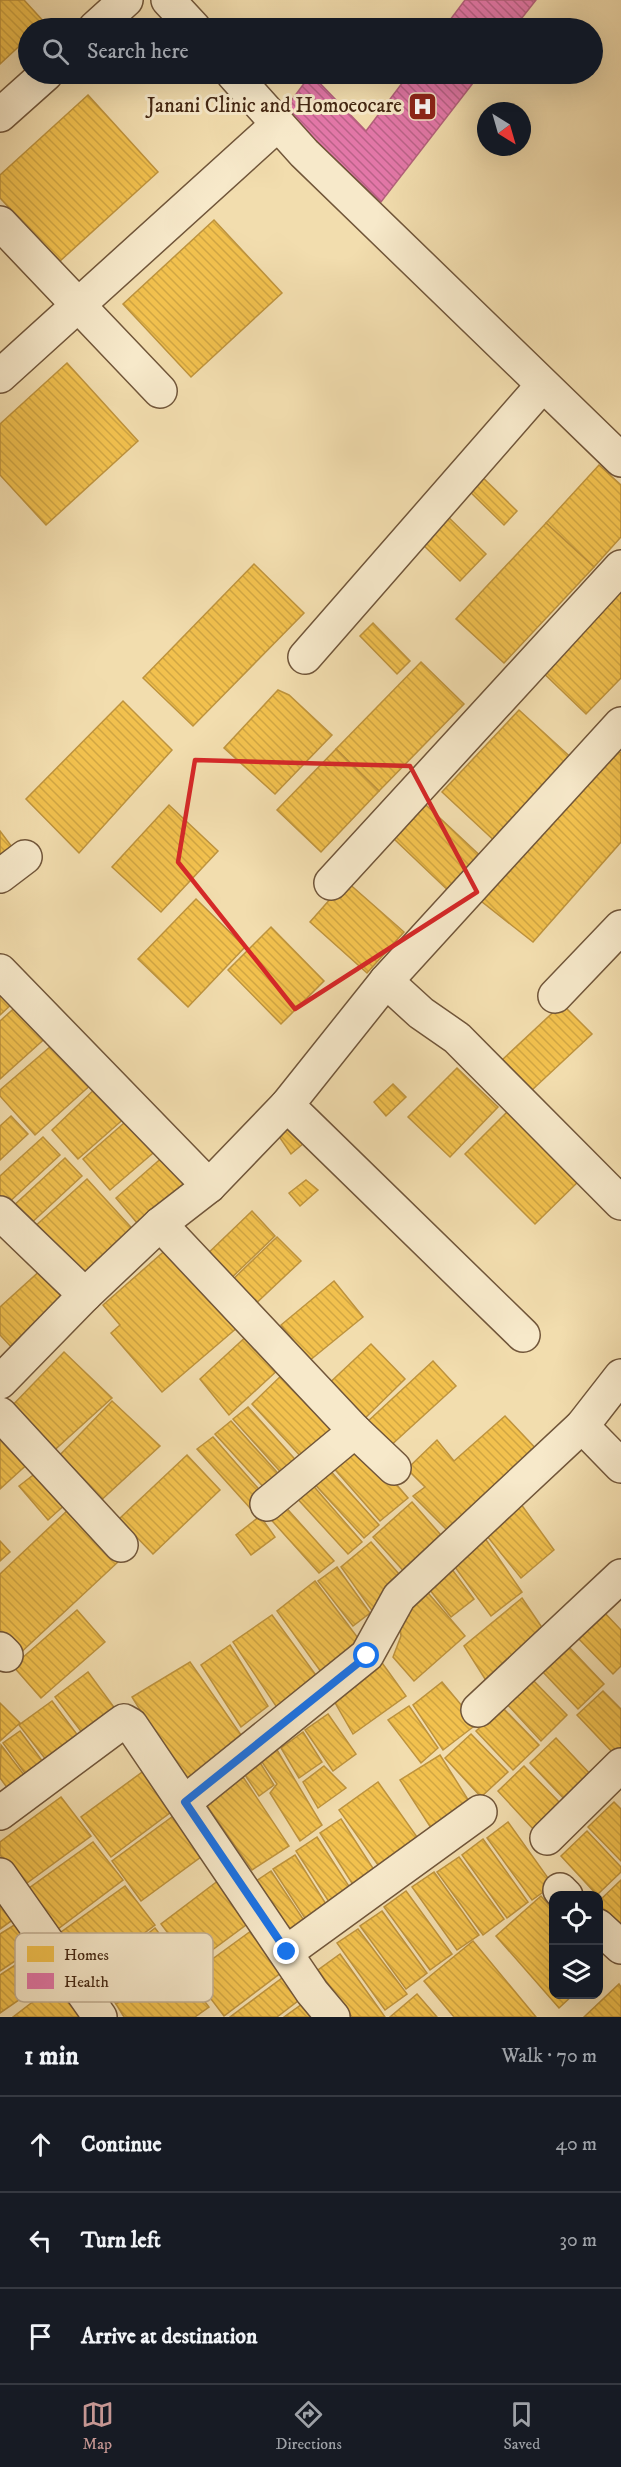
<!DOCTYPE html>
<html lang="en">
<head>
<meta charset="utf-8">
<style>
	:root { --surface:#171b24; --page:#20242c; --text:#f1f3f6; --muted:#9ea1a6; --line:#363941; --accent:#c59692 }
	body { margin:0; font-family:"IM FELL DW Pica",serif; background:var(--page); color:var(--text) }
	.controls { position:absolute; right:18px; bottom:18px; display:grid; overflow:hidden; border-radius:12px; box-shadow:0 6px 24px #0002 }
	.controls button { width:54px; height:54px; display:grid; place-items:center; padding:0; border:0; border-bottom:2px solid var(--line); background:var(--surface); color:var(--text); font:30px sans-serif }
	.compass { position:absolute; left:477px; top:102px; width:54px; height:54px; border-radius:50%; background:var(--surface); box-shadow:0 6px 24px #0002; rotate:143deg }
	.stop { position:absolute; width:18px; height:18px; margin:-14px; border:4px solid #1a73e8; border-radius:50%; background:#fff }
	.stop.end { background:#1a73e8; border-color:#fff; box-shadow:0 2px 6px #0008 }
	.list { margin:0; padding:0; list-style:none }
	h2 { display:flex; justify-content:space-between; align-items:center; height:78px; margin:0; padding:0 24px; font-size:26px }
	h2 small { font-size:20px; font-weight:400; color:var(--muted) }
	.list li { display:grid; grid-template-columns:39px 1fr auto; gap:18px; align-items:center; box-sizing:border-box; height:96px; padding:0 24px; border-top:2px solid var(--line) }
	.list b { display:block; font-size:22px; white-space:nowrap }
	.list em { font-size:20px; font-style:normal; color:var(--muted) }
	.icon { flex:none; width:33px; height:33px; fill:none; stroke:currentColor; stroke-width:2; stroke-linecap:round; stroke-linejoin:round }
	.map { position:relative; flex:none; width:621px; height:2017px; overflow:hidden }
	.search { position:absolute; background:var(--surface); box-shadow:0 6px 24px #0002; left:18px; right:18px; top:18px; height:66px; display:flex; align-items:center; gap:15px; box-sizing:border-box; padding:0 21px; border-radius:33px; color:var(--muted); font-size:22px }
	.sheet { height:366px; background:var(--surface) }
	nav { display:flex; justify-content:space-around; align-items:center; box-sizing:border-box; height:84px; border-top:2px solid var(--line); background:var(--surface); font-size:16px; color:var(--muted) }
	nav a { display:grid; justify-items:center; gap:3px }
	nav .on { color:var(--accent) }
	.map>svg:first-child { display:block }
</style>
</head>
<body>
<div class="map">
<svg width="621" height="2017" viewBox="0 0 621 2017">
	<defs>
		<pattern id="homes-back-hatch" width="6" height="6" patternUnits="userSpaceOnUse" patternTransform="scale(1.5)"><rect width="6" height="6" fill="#f2c14e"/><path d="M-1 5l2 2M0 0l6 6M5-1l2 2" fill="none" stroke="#d1a643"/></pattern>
		<pattern id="health-back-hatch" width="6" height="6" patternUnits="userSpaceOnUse" patternTransform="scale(1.5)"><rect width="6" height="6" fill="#e377a8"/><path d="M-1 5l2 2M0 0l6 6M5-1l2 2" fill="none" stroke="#ba6288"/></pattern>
	</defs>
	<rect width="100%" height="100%" fill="#f2ddae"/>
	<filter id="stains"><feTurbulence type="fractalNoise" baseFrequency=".00333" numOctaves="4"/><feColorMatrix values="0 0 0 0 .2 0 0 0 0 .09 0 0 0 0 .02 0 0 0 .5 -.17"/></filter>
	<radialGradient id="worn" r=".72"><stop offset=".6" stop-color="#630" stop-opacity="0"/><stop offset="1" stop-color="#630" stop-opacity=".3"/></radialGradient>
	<!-- homes -->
	<g fill="url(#homes-back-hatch)" stroke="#be933d" stroke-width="1.5">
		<polygon points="0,0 24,0 45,23 39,28 28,28 28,38 0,64"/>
		<polygon points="88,95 158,172 59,262 0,198 0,175"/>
		<polygon points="214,220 282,293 191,377 123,304"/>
		<polygon points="67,363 138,441 46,525 0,475 0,424"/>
		<polygon points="599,465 621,485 621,537 594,567 546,523"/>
		<polygon points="474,469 517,511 504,525 461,483"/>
		<polygon points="440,509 486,554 460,581 413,535"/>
		<polygon points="546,523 594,567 504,663 456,619"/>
		<polygon points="254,564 304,613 193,726 143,678"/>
		<polygon points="621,575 621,678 586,714 535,665"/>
		<polygon points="373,623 410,661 397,674 360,636"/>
		<polygon points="421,662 464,704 379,791 336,749"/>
		<polygon points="278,690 289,695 332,735 275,794 224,748"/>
		<polygon points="123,701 172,750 79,853 26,799"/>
		<polygon points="519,710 577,763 500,846 442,792"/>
		<polygon points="614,747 621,753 621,842 533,942 477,898"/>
		<polygon points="336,749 379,791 321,852 277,810"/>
		<polygon points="169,805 218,851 161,912 112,867"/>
		<polygon points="426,805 488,863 455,897 394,839"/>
		<polygon points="0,831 18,855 0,869"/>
		<polygon points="346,881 404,932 367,973 310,922"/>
		<polygon points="196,899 245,947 188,1007 138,959"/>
		<polygon points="271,927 324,981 281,1024 228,970"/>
		<polygon points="0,987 14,1002 0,1015"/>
		<polygon points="21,1002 50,1034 0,1079 0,1021"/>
		<polygon points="562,1004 592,1034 532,1090 502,1060"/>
		<polygon points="58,1040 94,1082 35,1135 0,1096 0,1090"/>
		<polygon points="457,1068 498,1107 450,1157 408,1117"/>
		<polygon points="100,1084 127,1116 78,1159 52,1130"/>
		<polygon points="393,1084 406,1097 386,1116 374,1102"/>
		<polygon points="514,1105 584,1176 535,1224 465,1154"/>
		<polygon points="11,1116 28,1134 0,1160 0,1126"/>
		<polygon points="132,1116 159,1148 110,1190 83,1159"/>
		<polygon points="295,1121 310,1138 291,1154 278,1135"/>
		<polygon points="43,1137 60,1155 4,1207 0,1202 0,1176"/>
		<polygon points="165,1155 193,1187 143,1230 116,1198"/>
		<polygon points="65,1158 82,1176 27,1227 10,1209"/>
		<polygon points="87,1179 138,1235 83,1286 32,1229"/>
		<polygon points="306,1180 318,1190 300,1206 289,1193"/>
		<polygon points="252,1211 275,1236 225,1284 201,1260"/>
		<polygon points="277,1237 301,1261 250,1309 227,1285"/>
		<polygon points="169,1247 238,1327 162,1392 111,1333 120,1325 103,1305"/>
		<polygon points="43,1268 72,1300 15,1351 0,1335 0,1307"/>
		<polygon points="334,1281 363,1317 309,1361 281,1325"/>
		<polygon points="251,1332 281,1367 229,1415 200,1379"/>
		<polygon points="371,1344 405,1379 358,1425 323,1389"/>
		<polygon points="64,1352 112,1398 48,1456 6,1412"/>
		<polygon points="433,1361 456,1386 388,1448 366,1423"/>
		<polygon points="286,1371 342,1432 305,1461 252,1404"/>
		<polygon points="112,1401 160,1446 97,1504 55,1460"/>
		<polygon points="248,1407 301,1466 286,1478 233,1419"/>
		<polygon points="505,1416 541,1454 451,1534 413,1496 425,1487 407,1469 437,1440 454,1461"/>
		<polygon points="231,1421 284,1480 269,1493 215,1434"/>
		<polygon points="0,1426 32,1460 0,1489"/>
		<polygon points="213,1437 265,1496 250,1508 197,1449"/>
		<polygon points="358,1440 408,1498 380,1521 331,1465"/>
		<polygon points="187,1455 220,1490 153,1554 119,1519"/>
		<polygon points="326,1466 379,1525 364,1538 310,1479"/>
		<polygon points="41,1469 68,1502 48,1520 19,1486"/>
		<polygon points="310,1482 362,1542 348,1554 294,1495"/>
		<polygon points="518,1500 554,1550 521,1578 483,1531"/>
		<polygon points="281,1502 334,1561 319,1573 266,1514"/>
		<polygon points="412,1502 447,1542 408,1576 373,1537"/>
		<polygon points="70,1508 119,1561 16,1657 0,1640 0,1574"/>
		<polygon points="260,1516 275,1537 251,1555 236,1535"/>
		<polygon points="482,1534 522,1592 491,1616 449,1559"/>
		<polygon points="0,1541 10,1552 0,1561"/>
		<polygon points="371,1542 406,1582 373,1612 341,1567"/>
		<polygon points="448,1564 474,1599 451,1617 426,1585"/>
		<polygon points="337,1567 370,1613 353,1626 318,1581"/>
		<polygon points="315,1581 364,1646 324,1676 277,1611"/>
		<polygon points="423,1587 465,1636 414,1681 393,1657 401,1636 398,1610"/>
		<polygon points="522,1598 543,1629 487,1682 464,1646"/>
		<polygon points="77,1610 105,1642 41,1698 13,1666"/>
		<polygon points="602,1610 621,1630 621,1666 613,1674 576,1636"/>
		<polygon points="272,1615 321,1682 280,1712 233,1642"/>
		<polygon points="230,1645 268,1706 241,1727 201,1665"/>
		<polygon points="567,1645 604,1684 578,1709 541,1670"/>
		<polygon points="380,1660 406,1696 353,1734 330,1694"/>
		<polygon points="190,1662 246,1742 187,1786 132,1697"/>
		<polygon points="88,1672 119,1714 86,1738 55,1697"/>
		<polygon points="530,1677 567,1715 541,1741 505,1702"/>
		<polygon points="442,1682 477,1724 443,1750 413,1705"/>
		<polygon points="603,1691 621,1709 621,1747 614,1754 577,1715"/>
		<polygon points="52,1701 82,1741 50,1765 19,1725"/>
		<polygon points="0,1703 20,1723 0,1741"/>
		<polygon points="409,1706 438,1748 421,1763 388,1720"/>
		<polygon points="502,1707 539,1745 513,1770 476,1731"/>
		<polygon points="328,1714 356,1754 333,1771 305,1730"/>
		<polygon points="20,1731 49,1770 32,1783 3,1743"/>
		<polygon points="303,1732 322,1762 299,1778 281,1748"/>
		<polygon points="471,1734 508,1772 481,1797 445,1758"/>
		<polygon points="556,1738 593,1777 567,1802 530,1763"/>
		<polygon points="1,1745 31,1784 14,1797 0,1778"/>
		<polygon points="277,1750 322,1825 300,1841 270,1793 277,1784 260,1759"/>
		<polygon points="440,1755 472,1806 433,1831 400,1780"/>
		<polygon points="259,1761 274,1785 259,1796 243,1772"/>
		<polygon points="324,1766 346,1788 318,1808 303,1782"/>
		<polygon points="524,1766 561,1804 534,1830 498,1791"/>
		<polygon points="149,1767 179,1806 111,1857 81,1817"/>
		<polygon points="243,1777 289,1846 252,1870 205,1803"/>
		<polygon points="378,1782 422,1844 383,1872 339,1810"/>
		<polygon points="61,1797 91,1836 23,1886 0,1855 0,1842"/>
		<polygon points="614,1802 621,1809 621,1861 588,1827"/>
		<polygon points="180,1811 209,1851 141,1901 112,1861"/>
		<polygon points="341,1819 378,1876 357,1891 320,1833"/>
		<polygon points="508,1822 553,1885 532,1900 487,1838"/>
		<polygon points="587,1831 621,1867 621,1872 597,1895 561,1856"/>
		<polygon points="317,1837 354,1894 333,1908 296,1851"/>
		<polygon points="483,1839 528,1902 507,1918 462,1855"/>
		<polygon points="93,1842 123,1880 54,1932 25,1891"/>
		<polygon points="295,1855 331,1912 310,1926 273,1869"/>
		<polygon points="459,1857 504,1919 483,1935 437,1872"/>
		<polygon points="271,1871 309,1928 287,1943 250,1885"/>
		<polygon points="434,1872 479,1935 457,1950 412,1887"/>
		<polygon points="223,1877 254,1919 192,1965 161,1924"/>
		<polygon points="621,1880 621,1934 598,1911 598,1902"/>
		<polygon points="125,1886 155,1925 87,1976 57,1935"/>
		<polygon points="0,1891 18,1916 0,1929"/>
		<polygon points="406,1891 452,1954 430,1970 384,1907"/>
		<polygon points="541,1896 554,1911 554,1994 574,1994 559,2008 496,1936"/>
		<polygon points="382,1911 427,1973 406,1989 360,1926"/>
		<polygon points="19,1922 36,1947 0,1971 0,1934"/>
		<polygon points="155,1928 177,1957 116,2004 94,1976"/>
		<polygon points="255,1928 286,1969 224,2016 192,1974"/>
		<polygon points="358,1929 407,1994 385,2010 337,1943"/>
		<polygon points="473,1941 536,2017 454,2017 424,1981"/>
		<polygon points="35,1952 52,1977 0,2013 0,1975"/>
		<polygon points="340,1954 385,2017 352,2017 318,1970"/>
		<polygon points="177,1965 209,2007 195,2017 124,2017 116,2004"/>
		<polygon points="290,1972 307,1994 277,2017 230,2017"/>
		<polygon points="60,1981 83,2014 79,2017 13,2017"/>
		<polygon points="619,1984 621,1987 621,2017 584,2017"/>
		<polygon points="417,1994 437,2017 390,2017"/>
		<polygon points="309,1999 323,2017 284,2017"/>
	</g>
	<!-- health -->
	<g fill="url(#health-back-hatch)" stroke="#b4607c" stroke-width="1.5">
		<polygon points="465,0 536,0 514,28 444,28"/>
		<polygon points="311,74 366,131 409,74 480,74 381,202 283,112"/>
	</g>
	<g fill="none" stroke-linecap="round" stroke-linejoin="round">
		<defs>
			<g id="street">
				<polyline points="168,0 194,28"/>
				<polyline points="95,28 126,0"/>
				<polyline points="233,74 304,153 621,460"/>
				<polyline points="0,115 46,74"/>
				<polyline points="0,223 160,391"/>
				<polyline points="0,376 278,124"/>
				<polyline points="305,657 542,386"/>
				<polyline points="0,876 25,857"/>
				<polyline points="331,883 621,567"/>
				<polyline points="0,971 209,1186"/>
				<polyline points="386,981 421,1013 457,1038 621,1203"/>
				<polyline points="555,996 621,927"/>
				<polyline points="287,1105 523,1335"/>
				<polyline points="0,1213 85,1295"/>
				<polyline points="160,1224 355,1431 394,1468"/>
				<polyline points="0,1382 85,1295 160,1224 209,1186 287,1105 386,981 621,724"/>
				<polyline points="0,1414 121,1545"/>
				<polyline points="582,1426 621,1466"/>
				<polyline points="267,1504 355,1431"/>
				<polyline points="0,1649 6,1655"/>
				<polyline points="478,1710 621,1576"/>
				<polyline points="185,1802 367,1655 399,1597 582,1426 621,1376"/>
				<polyline points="0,1813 117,1726 124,1721 131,1725 312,1992 333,2017"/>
				<polyline points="547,1838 621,1765"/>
				<polyline points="0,1875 100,2017"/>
				<polyline points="560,1890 566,1896"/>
				<polyline points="598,1926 621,1947"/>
				<polyline points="287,1952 480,1812"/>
			</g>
		</defs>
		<!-- street casing -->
		<use href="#street" stroke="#71563a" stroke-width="36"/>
		<!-- street -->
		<use href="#street" stroke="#f7e9ca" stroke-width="33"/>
	</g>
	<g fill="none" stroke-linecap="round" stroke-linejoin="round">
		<!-- route -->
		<polyline stroke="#1a73e8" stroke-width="8" points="287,1952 185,1802 367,1656"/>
	</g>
	<!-- marked area -->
	<path fill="none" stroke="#d62828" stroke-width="4.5" stroke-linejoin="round" d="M195 760 410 766 477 892 295 1009 178 862Z"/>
	<!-- icons -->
	<defs>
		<symbol id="hospital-square" viewBox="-11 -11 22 22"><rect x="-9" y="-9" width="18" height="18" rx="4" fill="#8f2418" stroke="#f7e9ca"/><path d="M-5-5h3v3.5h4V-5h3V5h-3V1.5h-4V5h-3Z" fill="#fff"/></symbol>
	</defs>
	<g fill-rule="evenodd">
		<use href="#hospital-square" x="406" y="90" width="33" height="33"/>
	</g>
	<g text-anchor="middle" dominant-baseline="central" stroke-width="6" stroke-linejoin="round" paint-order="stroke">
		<!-- poi labels -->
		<g font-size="21" fill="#462914" stroke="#f7e9ca" text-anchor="end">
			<text x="402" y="106">Janani Clinic and Homoeocare</text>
		</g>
	</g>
	<!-- legend -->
	<rect x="15" y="1933" width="198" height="69" rx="9" fill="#f7e9ca" stroke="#c2af93" stroke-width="1.5"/>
	<rect x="27" y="1946" width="27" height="16" fill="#f2c14e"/>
	<rect x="27" y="1973" width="27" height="16" fill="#e377a8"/>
	<g font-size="16" fill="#462914">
		<text x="64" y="1960">Homes</text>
		<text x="64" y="1987">Health</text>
	</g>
	<rect width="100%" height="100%" filter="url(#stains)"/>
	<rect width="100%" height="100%" fill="url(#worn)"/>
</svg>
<div class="controls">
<button><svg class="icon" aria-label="locate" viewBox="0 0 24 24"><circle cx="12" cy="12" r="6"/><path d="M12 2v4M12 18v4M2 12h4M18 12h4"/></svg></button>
<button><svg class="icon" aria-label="layers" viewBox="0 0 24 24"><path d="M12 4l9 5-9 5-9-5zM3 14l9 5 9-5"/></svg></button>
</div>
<svg class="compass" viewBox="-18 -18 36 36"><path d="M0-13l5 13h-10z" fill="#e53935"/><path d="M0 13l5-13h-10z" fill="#9ea1a6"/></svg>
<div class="stop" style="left:367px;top:1656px"></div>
<div class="stop end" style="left:287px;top:1952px"></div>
<div class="search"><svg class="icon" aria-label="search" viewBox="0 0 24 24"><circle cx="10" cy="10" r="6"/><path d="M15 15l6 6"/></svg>Search here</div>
</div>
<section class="sheet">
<h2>1 min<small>Walk · 70 m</small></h2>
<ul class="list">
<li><svg class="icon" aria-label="ahead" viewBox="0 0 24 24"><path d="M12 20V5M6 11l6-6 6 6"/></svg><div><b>Continue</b></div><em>40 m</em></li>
<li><svg class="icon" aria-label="left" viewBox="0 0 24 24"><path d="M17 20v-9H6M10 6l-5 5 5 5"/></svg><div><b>Turn left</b></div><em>30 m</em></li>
<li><svg class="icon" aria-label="arrive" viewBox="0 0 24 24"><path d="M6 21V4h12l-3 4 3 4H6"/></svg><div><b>Arrive at destination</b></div></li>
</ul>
</section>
<nav>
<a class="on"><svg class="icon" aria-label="map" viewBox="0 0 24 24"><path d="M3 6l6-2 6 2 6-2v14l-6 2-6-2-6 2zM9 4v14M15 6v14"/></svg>Map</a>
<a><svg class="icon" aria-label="directions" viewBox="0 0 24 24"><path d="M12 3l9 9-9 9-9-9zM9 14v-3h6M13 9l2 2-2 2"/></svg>Directions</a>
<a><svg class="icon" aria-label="saved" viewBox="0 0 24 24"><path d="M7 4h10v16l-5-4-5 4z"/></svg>Saved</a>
</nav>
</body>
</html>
